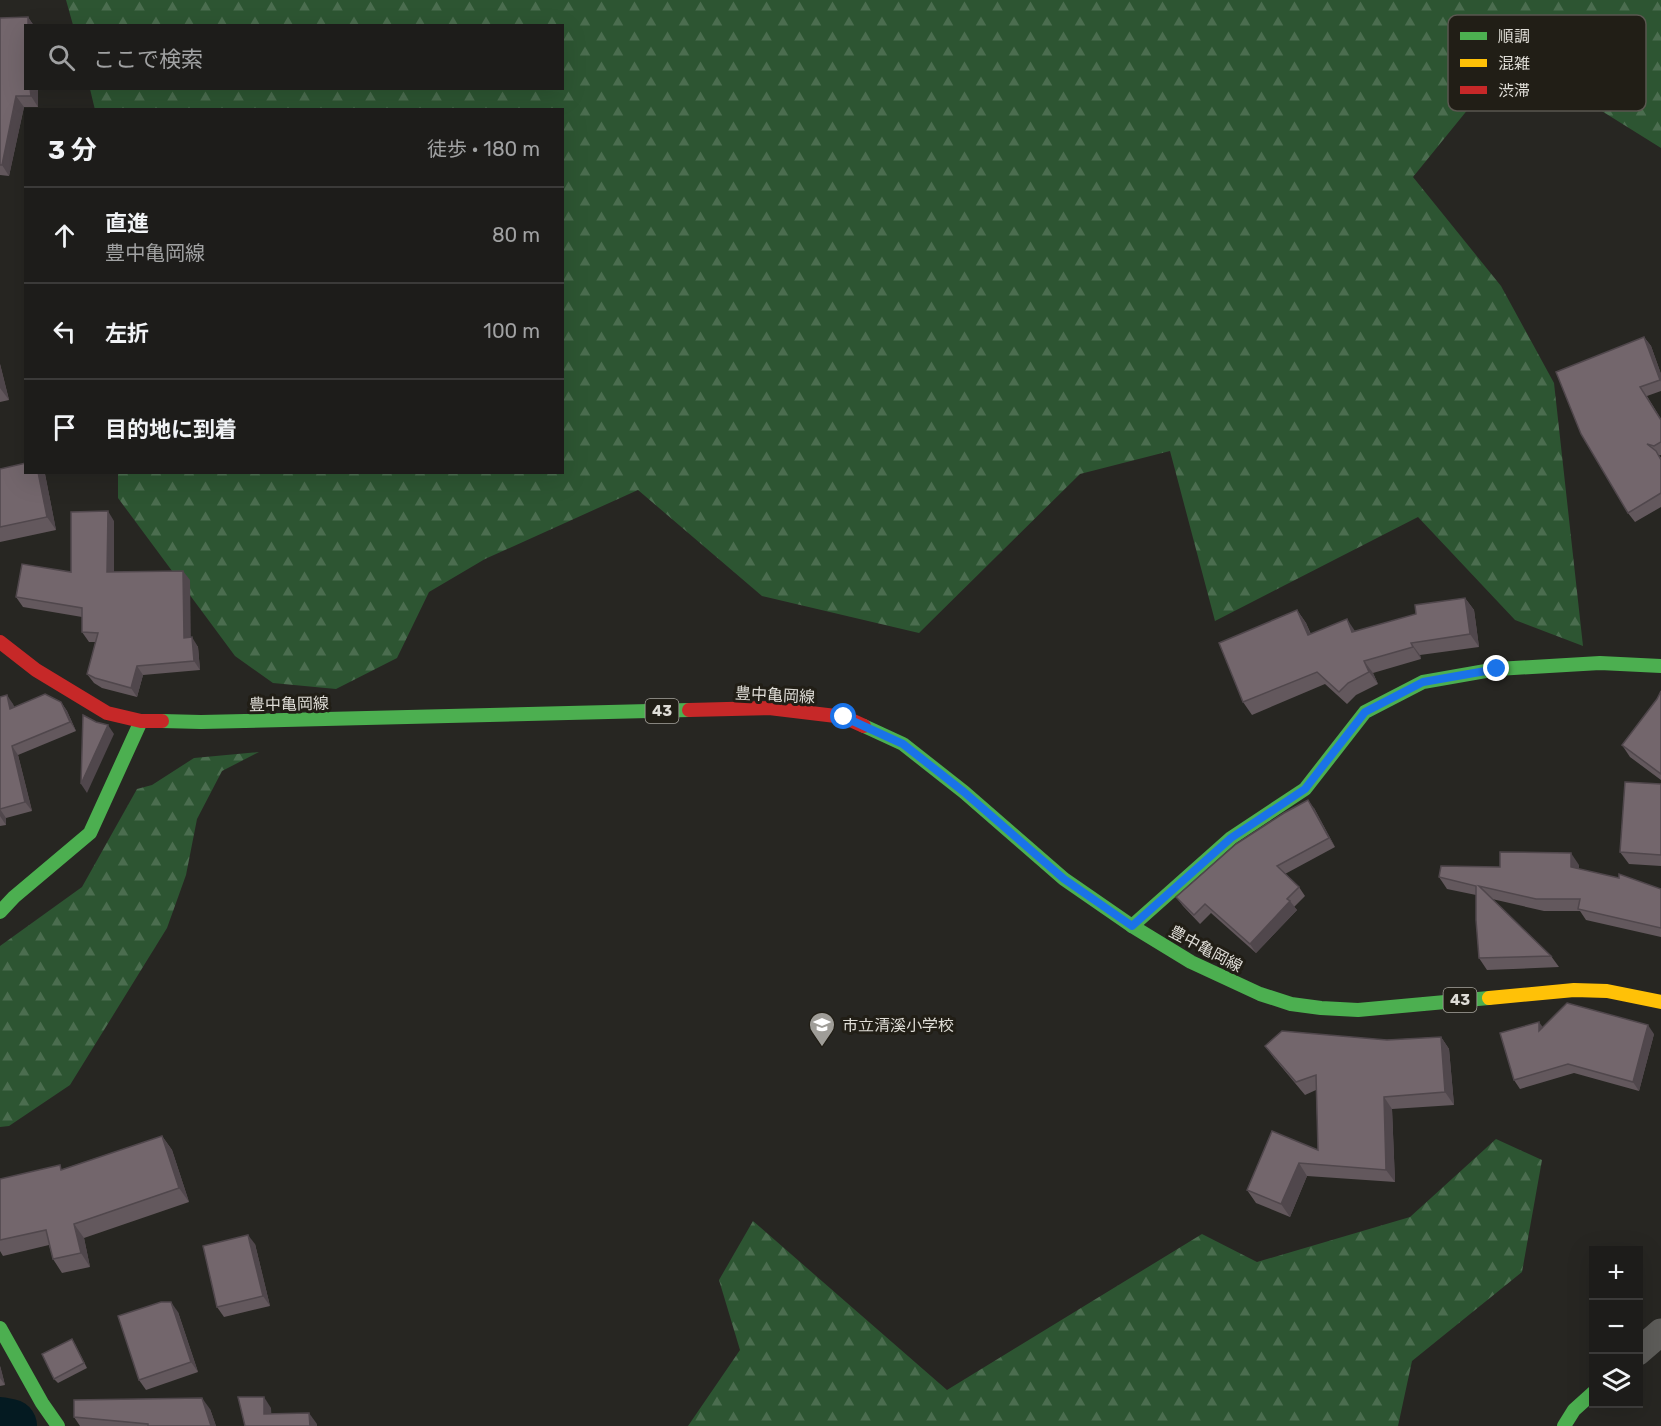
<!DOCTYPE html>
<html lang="ja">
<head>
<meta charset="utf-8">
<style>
	:root { --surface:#1d1c1a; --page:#2a2927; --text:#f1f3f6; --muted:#a0a1a2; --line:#3b3a39 }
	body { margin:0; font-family:Rubik,"Noto Sans JP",sans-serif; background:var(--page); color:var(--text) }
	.controls { position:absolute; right:18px; bottom:18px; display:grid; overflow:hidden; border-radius:0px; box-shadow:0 6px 24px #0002 }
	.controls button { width:54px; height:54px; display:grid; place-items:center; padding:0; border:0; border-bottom:2px solid var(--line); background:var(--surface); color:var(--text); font:30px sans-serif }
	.stop { position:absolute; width:18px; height:18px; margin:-14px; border:4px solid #1a73e8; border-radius:50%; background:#fff }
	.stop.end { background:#1a73e8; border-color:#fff; box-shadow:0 2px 6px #0008 }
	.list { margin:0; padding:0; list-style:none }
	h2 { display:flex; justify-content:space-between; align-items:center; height:78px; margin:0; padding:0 24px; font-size:26px }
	h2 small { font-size:20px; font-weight:400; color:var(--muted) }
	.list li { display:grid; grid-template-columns:39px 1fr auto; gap:18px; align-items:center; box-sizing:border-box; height:96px; padding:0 24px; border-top:2px solid var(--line) }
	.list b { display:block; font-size:22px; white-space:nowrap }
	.list p { margin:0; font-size:20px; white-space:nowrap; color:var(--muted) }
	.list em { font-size:20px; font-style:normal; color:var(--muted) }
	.icon { flex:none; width:33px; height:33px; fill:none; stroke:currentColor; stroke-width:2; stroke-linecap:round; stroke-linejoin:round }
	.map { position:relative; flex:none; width:1661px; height:1426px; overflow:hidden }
	.search { position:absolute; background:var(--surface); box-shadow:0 6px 24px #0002; left:24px; top:24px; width:540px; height:66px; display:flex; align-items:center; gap:15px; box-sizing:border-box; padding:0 21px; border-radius:0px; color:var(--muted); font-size:22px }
	.panel { position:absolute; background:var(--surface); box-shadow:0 6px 24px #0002; left:24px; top:108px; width:540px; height:366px; border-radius:0px }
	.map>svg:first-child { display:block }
</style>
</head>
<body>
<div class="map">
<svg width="1661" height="1426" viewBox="0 0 1661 1426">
	<defs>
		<pattern id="forest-firs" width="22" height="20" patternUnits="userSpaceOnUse" patternTransform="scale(1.5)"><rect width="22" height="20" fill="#2d5532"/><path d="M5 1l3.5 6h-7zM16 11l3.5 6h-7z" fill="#4b6d4f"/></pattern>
	</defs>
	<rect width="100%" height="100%" fill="#272622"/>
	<!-- forest -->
	<g fill="url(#forest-firs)">
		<polygon points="66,0 1661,0 1661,148 1512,55 1413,177 1501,286 1554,383 1583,646 1515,620 1418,517 1215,621 1170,451 1080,474 919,633 762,596 638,490 485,559 429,592 397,658 336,689 273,683 235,656 118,498 118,473 562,472 562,110 95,110 90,89 562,88 562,26 73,25"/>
		<polygon points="259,752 222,771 197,819 186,875 167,928 70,1085 9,1126 0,1127 0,946 82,887 137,789 152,785 194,758"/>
		<polygon points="1496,1139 1542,1160 1522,1272 1412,1361 1398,1426 688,1426 740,1350 719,1280 753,1221 947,1390 1202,1234 1257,1262 1410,1217"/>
	</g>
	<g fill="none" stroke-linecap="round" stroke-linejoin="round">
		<!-- river -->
		<polyline stroke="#041a21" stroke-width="54" points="0,1424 10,1426"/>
		<!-- street -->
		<polyline stroke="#5d5c59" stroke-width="27" points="1638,1352 1661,1332"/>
		<!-- fast -->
		<g stroke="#4caf50" stroke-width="14">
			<polyline points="162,721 201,722 689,710"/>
			<polyline points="864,726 903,744 964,792 1064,879 1132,926 1191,962 1260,994 1291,1004 1321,1008 1358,1010 1489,998"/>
			<polyline points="0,912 14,897 90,833 141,721"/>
			<polyline points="1132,926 1231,838 1305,789 1365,712 1423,682 1497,669 1600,663 1661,666"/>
			<polyline points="0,1328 42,1403 58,1426"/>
			<polyline points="1564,1426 1574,1410 1594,1392"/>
		</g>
		<!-- slow -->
		<polyline stroke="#ffc107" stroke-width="14" points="1489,998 1574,990 1607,991 1661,1002"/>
		<!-- jam -->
		<g stroke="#c62828" stroke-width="14">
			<polyline points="0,642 36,670 107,713 141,721 162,721"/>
			<polyline points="689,710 769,708 844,717 864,726"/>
		</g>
	</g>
	<!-- wall -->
	<g fill="#63585d">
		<polygon points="28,17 34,26 26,26 26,88 38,88 38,107 24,107 9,176 0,175 0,18"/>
		<polygon points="1644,337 1651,346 1661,374 1661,391 1647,396 1661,419 1661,455 1659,455 1661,458 1661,507 1635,522 1628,513"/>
		<polygon points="0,364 9,400 0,402"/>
		<polygon points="0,469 26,472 44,472 45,474 56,530 0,542"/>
		<polygon points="114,521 114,572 190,580 190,637 198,647 200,670 143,675 137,697 102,688 94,683 87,674 96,642 89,642 82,632 82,617 23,607 16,597 71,572"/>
		<polygon points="1465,598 1474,610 1479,647 1420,655 1421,659 1373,673 1378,684 1356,695 1347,704 1325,684 1252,715 1243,702 1297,610 1306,623 1311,634 1355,631 1416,614"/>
		<polygon points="1661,691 1661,780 1630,757 1622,745 1657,699"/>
		<polygon points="0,697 13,704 14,707 61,702 67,711 76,731 18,755 32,811 6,818 6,825 0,826"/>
		<polygon points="1661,784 1661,866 1629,864 1620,852"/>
		<polygon points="1314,808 1335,847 1285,874 1299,887 1305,896 1294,907 1297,910 1256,953 1211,913 1200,924 1183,906 1176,897"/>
		<polygon points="1579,865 1579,869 1661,889 1661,937 1586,920 1580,911 1544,911 1492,899 1551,956 1559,967 1487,970 1479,958 1476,895 1447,889 1439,877 1500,867"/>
		<polygon points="1654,1034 1639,1091 1574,1073 1520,1089 1514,1080"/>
		<polygon points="1441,1037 1449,1049 1454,1105 1392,1109 1395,1182 1307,1176 1290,1217 1256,1203 1247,1190 1318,1150 1316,1090 1305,1095 1274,1058 1265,1046"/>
		<polygon points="162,1136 172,1150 189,1202 84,1238 90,1267 62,1273 53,1259 49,1245 3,1256 0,1251 0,1179 63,1169"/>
		<polygon points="255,1244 270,1306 224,1317 217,1307"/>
		<polygon points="178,1312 198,1372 146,1390 139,1380"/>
		<polygon points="75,1344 87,1368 58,1383 54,1379"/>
		<polygon points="0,1366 5,1385 0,1386"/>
		<polygon points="210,1409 216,1426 80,1426 74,1417"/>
	</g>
	<!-- shaded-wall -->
	<g fill="#50474c">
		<polygon points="28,17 34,26 28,26"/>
		<polygon points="30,88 38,88 38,107 31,96"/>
		<polygon points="16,96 24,107 9,176 2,165"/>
		<polygon points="1644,337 1651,346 1661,374 1661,382"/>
		<polygon points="0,364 9,400 0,388"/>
		<polygon points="38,472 44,472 45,474 56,530 47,517"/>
		<polygon points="108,511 114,521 114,581 107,572"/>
		<polygon points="183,571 190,580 191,647 184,638"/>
		<polygon points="1465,598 1474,610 1479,647 1470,634"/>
		<polygon points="1297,610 1306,623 1316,648 1308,635"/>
		<polygon points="1347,619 1355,631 1352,632"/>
		<polygon points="192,637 198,647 200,670 194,661"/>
		<polygon points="1411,643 1420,655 1421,659 1413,647"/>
		<polygon points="1364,661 1373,673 1378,684 1369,672"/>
		<polygon points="137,666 143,675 137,697 131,688"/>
		<polygon points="7,695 13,704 16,718 10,709"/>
		<polygon points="61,702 67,711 76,731 70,722"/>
		<polygon points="108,725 114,734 87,793 81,784"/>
		<polygon points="12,746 18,755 32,811 25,802"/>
		<polygon points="1308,800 1314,808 1335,847 1329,838"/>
		<polygon points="0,809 6,818 6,825 0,816"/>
		<polygon points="1571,853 1579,865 1579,878 1571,867"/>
		<polygon points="1290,901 1297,910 1256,953 1250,944"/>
		<polygon points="1539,1022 1545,1030 1539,1031"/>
		<polygon points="1648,1025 1654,1034 1639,1091 1633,1082"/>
		<polygon points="1441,1037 1449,1049 1454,1105 1445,1092"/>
		<polygon points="1384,1097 1392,1109 1395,1182 1386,1170"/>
		<polygon points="162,1136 172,1150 189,1202 179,1188"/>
		<polygon points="1299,1163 1307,1176 1290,1217 1281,1204"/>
		<polygon points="74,1224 84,1238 90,1267 81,1253"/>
		<polygon points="248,1235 255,1244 270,1306 263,1296"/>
		<polygon points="171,1302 178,1312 198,1372 191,1362"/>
		<polygon points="0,1366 1,1369 5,1385 0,1378"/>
		<polygon points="264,1397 271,1408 272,1425 264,1414"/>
		<polygon points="202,1398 210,1409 216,1426 211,1426"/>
		<polygon points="309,1413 317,1424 317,1426 310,1426"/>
	</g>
	<!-- building -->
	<g fill="#73666c" stroke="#50474c" stroke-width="1.5">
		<polygon points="28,17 28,26 26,26 26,88 30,88 31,96 16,96 2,165 0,165 0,18"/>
		<polygon points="1644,337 1660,380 1640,387 1661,420 1661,442 1654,446 1647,444 1656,451 1661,460 1661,493 1628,513 1581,434 1556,372"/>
		<polygon points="26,463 26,472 38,472 47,517 0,527 0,469"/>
		<polygon points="108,511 107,572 183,571 184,638 192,637 194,661 137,666 131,688 95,678 87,674 98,633 82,632 82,608 16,597 22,564 71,572 71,512"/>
		<polygon points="1465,598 1470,634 1411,643 1413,647 1364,661 1369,672 1348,683 1339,692 1317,672 1243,702 1219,643 1297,610 1308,635 1347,619 1352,632 1416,614 1415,605"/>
		<polygon points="1661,691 1661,774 1622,745 1657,699"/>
		<polygon points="45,694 61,702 70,722 12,746 25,802 0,809 0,697 7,695 10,709"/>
		<polygon points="83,715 96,722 108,725 81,784"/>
		<polygon points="1625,782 1661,784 1661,855 1620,852"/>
		<polygon points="1308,800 1329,838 1277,866 1299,887 1287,899 1290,901 1250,944 1205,904 1194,915 1176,897 1236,844 1284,813"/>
		<polygon points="1500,852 1571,853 1571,867 1619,878 1619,874 1661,889 1661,928 1578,909 1580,899 1536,899 1479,886 1551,956 1479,958 1476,920 1476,886 1439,877 1441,866 1500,867"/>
		<polygon points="1567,1003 1648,1025 1633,1082 1568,1064 1514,1080 1500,1033 1539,1022 1539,1031"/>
		<polygon points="1282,1031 1387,1040 1441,1037 1445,1092 1384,1097 1386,1170 1299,1163 1281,1204 1247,1190 1272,1131 1318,1150 1316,1075 1296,1082 1265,1046"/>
		<polygon points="162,1136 179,1188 74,1224 81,1253 53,1259 46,1230 0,1240 0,1179 60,1165 61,1170"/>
		<polygon points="248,1235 263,1296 217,1307 203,1246"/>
		<polygon points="161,1302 171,1302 191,1362 139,1380 118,1316"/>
		<polygon points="72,1339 84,1363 54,1379 42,1354"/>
		<polygon points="238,1397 264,1397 264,1414 309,1413 310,1426 245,1426"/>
		<polygon points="202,1398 211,1426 148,1426 148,1424 74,1417 74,1400"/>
	</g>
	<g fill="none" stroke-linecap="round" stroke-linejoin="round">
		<!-- route -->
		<polyline stroke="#1a73e8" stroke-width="8" points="844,717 903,744 964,792 1064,879 1132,926 1231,838 1305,789 1365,712 1423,682 1497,669"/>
	</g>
	<!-- icons -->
	<defs>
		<symbol id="school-pin" viewBox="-11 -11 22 30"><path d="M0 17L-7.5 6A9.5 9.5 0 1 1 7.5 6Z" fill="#9f9d98" stroke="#211e16"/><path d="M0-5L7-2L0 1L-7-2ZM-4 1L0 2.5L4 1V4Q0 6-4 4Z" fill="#fff"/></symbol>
	</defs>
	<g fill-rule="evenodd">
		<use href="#school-pin" x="807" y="1010" width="30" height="40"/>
	</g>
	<g text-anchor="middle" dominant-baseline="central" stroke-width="6" stroke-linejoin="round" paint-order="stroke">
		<!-- shield labels -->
		<g fill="#211e16" stroke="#a6a49d" stroke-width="1.5">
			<rect x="645.5" y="699" width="33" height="24" rx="4.5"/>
			<rect x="1443.5" y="988" width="33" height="24" rx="4.5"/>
		</g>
		<g font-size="15" font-weight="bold" fill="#dfddd7">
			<text x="662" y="711">43</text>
			<text x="1460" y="1000">43</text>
		</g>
		<!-- street labels -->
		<g font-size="16" fill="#dfddd7" stroke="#211e16">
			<text transform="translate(775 695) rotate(3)">豊中亀岡線</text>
			<text transform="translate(289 704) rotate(-1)">豊中亀岡線</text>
			<text transform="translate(1206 949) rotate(28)">豊中亀岡線</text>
		</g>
		<!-- poi labels -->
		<g font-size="16" fill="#dfddd7" stroke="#211e16" text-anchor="start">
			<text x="842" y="1025">市立清溪小学校</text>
		</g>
	</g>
	<!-- legend -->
	<rect x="1448" y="15" width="198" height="96" rx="9" fill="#211e16" stroke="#5a5750" stroke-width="1.5"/>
	<rect x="1460" y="32" width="27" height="8" fill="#4caf50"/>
	<rect x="1460" y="59" width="27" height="8" fill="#ffc107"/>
	<rect x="1460" y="86" width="27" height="8" fill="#c62828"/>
	<g font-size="16" fill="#dfddd7">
		<text x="1498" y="42">順調</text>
		<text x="1498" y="69">混雑</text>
		<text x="1498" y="96">渋滞</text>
	</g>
</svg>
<div class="controls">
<button>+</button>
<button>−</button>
<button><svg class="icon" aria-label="layers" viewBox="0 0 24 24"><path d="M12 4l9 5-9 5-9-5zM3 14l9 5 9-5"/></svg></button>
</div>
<div class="stop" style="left:844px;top:717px"></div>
<div class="stop end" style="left:1497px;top:669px"></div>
<div class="search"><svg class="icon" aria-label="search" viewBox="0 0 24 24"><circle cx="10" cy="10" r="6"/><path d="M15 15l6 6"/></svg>ここで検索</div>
<section class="panel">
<h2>3 分<small>徒歩 · 180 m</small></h2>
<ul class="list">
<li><svg class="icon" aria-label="ahead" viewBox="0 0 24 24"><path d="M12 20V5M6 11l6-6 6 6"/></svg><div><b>直進</b><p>豊中亀岡線</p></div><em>80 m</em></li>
<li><svg class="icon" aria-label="left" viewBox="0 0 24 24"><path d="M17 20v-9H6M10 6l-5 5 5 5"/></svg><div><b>左折</b></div><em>100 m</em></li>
<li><svg class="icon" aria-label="arrive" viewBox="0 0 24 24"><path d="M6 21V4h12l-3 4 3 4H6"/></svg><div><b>目的地に到着</b></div></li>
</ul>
</section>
</div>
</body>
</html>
